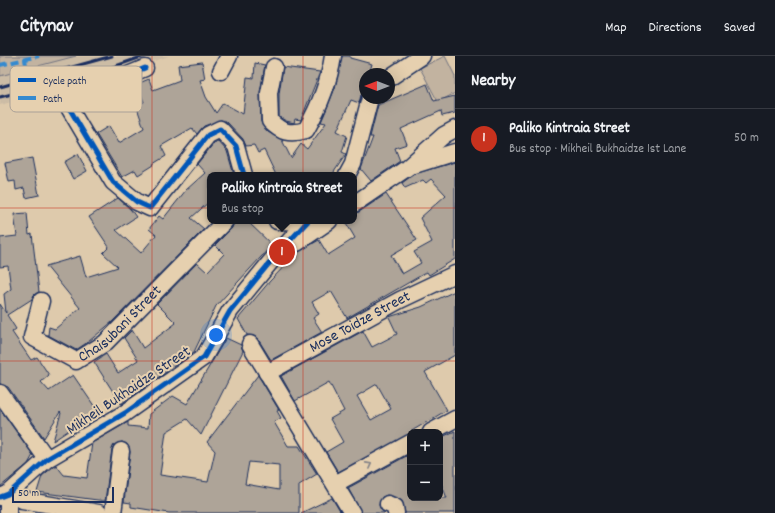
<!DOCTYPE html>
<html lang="en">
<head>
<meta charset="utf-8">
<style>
	:root { --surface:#171b24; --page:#20242c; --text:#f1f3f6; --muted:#9ea1a6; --line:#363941; --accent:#c8321e }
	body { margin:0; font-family:Dekko,sans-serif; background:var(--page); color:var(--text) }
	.controls { position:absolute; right:12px; bottom:12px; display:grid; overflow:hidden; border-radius:8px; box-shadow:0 4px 16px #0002 }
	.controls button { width:36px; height:36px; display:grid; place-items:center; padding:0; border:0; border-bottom:1px solid var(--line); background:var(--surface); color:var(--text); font:20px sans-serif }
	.compass { position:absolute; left:359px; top:12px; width:36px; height:36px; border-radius:50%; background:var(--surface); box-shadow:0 4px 16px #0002; rotate:270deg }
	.scale { position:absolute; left:12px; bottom:10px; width:102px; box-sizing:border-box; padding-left:4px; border:2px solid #1b2f5e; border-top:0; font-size:11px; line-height:14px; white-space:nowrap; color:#1b2f5e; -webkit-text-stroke:3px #e6d0af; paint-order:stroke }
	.you { position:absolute; left:216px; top:279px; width:14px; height:14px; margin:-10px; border:3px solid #fff; border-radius:50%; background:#1a73e8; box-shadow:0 0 0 6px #1a73e833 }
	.badge { display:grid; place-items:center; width:26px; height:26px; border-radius:50%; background:var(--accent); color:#fff; font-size:13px; font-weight:700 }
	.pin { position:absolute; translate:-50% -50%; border:2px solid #fff; box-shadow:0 1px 4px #0006 }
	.popup { position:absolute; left:207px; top:116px; width:150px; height:52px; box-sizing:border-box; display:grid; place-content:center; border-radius:8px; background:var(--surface); filter:drop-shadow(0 1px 3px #0005); font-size:13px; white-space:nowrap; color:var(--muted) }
	.popup b { font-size:15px; color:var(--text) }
	.popup::after { content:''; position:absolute; left:50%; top:100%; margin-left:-8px; border:8px solid transparent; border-top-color:var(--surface) }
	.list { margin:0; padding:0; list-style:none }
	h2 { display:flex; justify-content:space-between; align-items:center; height:52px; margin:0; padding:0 16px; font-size:17px }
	h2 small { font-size:13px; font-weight:400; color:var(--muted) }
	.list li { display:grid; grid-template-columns:26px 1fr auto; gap:12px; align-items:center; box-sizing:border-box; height:60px; padding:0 16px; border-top:1px solid var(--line) }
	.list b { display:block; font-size:15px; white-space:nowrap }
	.list p { margin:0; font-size:13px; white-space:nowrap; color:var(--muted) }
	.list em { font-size:13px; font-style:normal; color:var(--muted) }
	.map { position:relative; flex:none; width:455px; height:457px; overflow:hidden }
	header { display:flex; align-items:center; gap:24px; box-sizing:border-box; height:56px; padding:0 20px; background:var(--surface); border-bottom:1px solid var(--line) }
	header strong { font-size:19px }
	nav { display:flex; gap:22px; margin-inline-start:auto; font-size:14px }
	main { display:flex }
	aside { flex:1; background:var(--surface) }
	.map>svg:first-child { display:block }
</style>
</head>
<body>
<header>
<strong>Citynav</strong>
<nav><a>Map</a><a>Directions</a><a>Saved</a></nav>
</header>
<main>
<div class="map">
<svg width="455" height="457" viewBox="0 0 455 457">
	<rect width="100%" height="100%" fill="#decaac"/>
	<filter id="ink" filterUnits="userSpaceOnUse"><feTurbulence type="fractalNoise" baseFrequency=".025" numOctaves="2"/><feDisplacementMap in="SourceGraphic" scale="8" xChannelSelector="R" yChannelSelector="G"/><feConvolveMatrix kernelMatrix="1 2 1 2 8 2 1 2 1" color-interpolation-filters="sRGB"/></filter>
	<g filter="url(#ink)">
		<!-- built -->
		<polygon fill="#ccbca5" points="76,0 169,0 100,23 0,49 0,20"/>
		<!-- green -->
		<g fill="#c2b3a0" stroke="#6e717f">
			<polygon points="0,0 76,0 0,20"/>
			<polygon points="445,0 455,20 455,37 438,46 420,12"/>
		</g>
		<!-- building -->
		<g fill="#aea498" stroke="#1b2f5e" fill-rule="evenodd">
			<polygon points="342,0 350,0 350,2 372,8 369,18 365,18 365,34 361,39 359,47 351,44 337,75 347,80 342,96 346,98 332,119 276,119 264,94 258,97 254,89 246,90 243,83 227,66 221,64 204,70 197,78 192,72 161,90 166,100 153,108 154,109 138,119 135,114 122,121 96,78 109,70 119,87 144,72 136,49 144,46 137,28 149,23 153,34 180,24 178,9 202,6 205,23 200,24 206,41 216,57 223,47 243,58 247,21 254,22 255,7 265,9 260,37 261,66 268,76 282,84 291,102 301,88 307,93 326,67 321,66 335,32"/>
			<polygon points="283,11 320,16 302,61 301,64 295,63 294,67 286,65 279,61 279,38"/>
			<polygon points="427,28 434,45 455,40 455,57 442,60 441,55 401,73 407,88 395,92 400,105 371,125 361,113 373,81 370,81 378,49"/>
			<polygon points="218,85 227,95 234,119 210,119 210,145 191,162 204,173 112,266 88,286 76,294 48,279 49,271 55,273 80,252 46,210 80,200 86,221 118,211 103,197 109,191 89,161 118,142 131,154 136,161 116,174 141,197 156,179 149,173 159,160 163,163 186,134 205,117 197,108 214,87"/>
			<polygon points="78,98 87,115 73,123 64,106"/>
			<polygon points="32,102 39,139 26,142 24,132 16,134 15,125 9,126 5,107"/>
			<polygon points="455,106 455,203 429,219 427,216 347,262 331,235 312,246 319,258 313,262 322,276 271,304 258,283 254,280 247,279 238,263 270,225 298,196 319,184 328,199 355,182 345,165 354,165 354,157 359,156 386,138 417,184 391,199 402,218 421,207 414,196 432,186 420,162 446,139 431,123 426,127 423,124 405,132 402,127 414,118"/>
			<polygon points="27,157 29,179 32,178 39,236 34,239 32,243 7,259 16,273 12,276 31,304 37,301 49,319 41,326 49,335 73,319 101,360 95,364 96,356 53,385 61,357 60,356 44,382 8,331 0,328 0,248 6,257 4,238 11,233 8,210 0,211 0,182 17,180 14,158"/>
			<polygon points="234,165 247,165 272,189 216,250 194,296 121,348 94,306 106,298 118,317 138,304 124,282 132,274 143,292 176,267 157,248 197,207 207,216 224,198 215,189 232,172"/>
			<path d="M455 235V299L425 316 447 354 410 376V378L338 416 326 396 343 386 330 363 344 355 329 326 295 345 281 320 363 275 372 291 397 278 389 261 421 251ZM377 328 391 353 371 364 357 340Z"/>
			<path d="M226 282 241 289 243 295 201 379 187 363 166 376 160 419 208 426 215 395 207 386 258 319 279 354 277 355 281 362 274 366 288 390H299L317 418 299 429V457H169L131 451V447L124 446 130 396 127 388 122 386 114 389 112 393 105 445 37 436 42 420 53 411 56 409 64 419 87 422 92 387 128 366V370L148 372 149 358 173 340 187 348ZM249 406 279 409V434L245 428Z"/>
			<polygon points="0,353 33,399 28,408 0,431"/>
			<polygon points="455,375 455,457 405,457 402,445 387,439 382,441 379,449 381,454 385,457 361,457 348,432 410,398 410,442 447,442 440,425 440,382"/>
			<polygon points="332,442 341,457 301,457"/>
		</g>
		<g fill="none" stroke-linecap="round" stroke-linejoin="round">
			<defs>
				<g id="minor">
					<path d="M274 11 269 37 270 65C281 76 289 79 306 74 319 51 329 27 333 0"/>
					<polyline points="145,12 65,45 113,126 137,146 150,152 208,79 220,73 236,90 244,119"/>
					<polyline points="221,15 229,0"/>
					<polyline points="389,22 422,0"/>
					<polyline points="414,109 455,96"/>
					<polyline points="347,119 353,108 370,42"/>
					<polyline points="354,148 407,112 444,79 455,73"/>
					<polyline points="277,165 307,166"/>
					<polyline points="297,187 329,165"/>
					<path id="s1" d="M41 245 32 281 76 305 105 287 225 165"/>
					<polyline points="250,288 352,457"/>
					<path id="s2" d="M267 317 400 244 455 218"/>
					<polyline points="0,337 47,403"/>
					<polyline points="431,376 455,363"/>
					<polyline points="335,428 410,387"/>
					<polyline points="8,438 22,444 99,457"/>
					<polyline points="8,438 8,457"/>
					<polyline points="0,441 8,438 47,403 125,357 204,301 230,255 272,204 308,165"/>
					<polyline points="388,448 395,451 396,457"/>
					<polyline points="113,457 121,395"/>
				</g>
			</defs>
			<!-- minor casing -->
			<use href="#minor" stroke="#1b2f5e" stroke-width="19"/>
			<!-- minor -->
			<use href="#minor" stroke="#e6d0af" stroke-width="16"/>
			<!-- rail -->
			<g stroke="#1b2f5e" stroke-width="3">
				<polyline points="0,31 112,0"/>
				<polyline points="0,41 96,17 144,0"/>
			</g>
			<!-- quiet -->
			<g stroke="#368acf" stroke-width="4" stroke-dasharray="8 4" stroke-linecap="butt">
				<polyline points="25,3 32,46 57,39 68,44"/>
				<polyline points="0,9 39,0"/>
			</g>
			<defs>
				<g id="cycleway">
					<polyline points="145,12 65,45 113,126 137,146 150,152 208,79 220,73 236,90 244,119"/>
					<polyline points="0,441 8,438 47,403 125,357 204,301 230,255 272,204 308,165"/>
				</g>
			</defs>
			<!-- cycleway casing -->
			<use href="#cycleway" stroke="#e6d0af" stroke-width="8"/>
			<!-- cycleway -->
			<use href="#cycleway" stroke="#0057b8" stroke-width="5"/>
		</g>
		<!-- one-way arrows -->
		<defs><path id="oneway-chevron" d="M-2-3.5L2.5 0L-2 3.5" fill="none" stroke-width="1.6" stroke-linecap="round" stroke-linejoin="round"/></defs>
		<use stroke="#808086" href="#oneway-chevron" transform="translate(369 409) rotate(-28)"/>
	</g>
	<!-- grid -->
	<path fill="none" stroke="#c8321e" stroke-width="1" stroke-opacity="0.55" d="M152 0V457M303 0V457M0 152H455M0 305H455"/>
	<g text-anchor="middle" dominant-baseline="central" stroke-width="4" stroke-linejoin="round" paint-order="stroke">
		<!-- street labels -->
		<g font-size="16" fill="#1b2f5e" stroke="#e6d0af">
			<text stroke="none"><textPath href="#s1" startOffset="145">Chaisubani Street</textPath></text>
			<text stroke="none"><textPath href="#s2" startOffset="106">Mose Toidze Street</textPath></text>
			<text transform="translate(129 335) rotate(-34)">Mikheil Bukhaidze Street</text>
		</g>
	</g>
	<!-- legend -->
	<rect x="10" y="10" width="132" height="46" rx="6" fill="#e6d0af" stroke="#a9a097" stroke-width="1"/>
	<rect x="18" y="22" width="18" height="4" fill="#0057b8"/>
	<rect x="18" y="40" width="18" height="4" fill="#368acf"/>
	<g font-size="11" fill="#1b2f5e">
		<text x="43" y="28">Cycle path</text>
		<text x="43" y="46">Path</text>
	</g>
</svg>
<div class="controls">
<button>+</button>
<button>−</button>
</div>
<svg class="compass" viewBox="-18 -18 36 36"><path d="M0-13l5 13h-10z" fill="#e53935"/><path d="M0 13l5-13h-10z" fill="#9ea1a6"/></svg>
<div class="scale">50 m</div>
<div class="you"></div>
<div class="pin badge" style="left:282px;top:196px">1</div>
<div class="popup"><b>Paliko Kintraia Street</b>Bus stop</div>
</div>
<aside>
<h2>Nearby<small></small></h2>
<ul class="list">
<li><span class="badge">1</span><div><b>Paliko Kintraia Street</b><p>Bus stop · Mikheil Bukhaidze 1st Lane</p></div><em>50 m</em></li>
</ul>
</aside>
</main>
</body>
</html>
